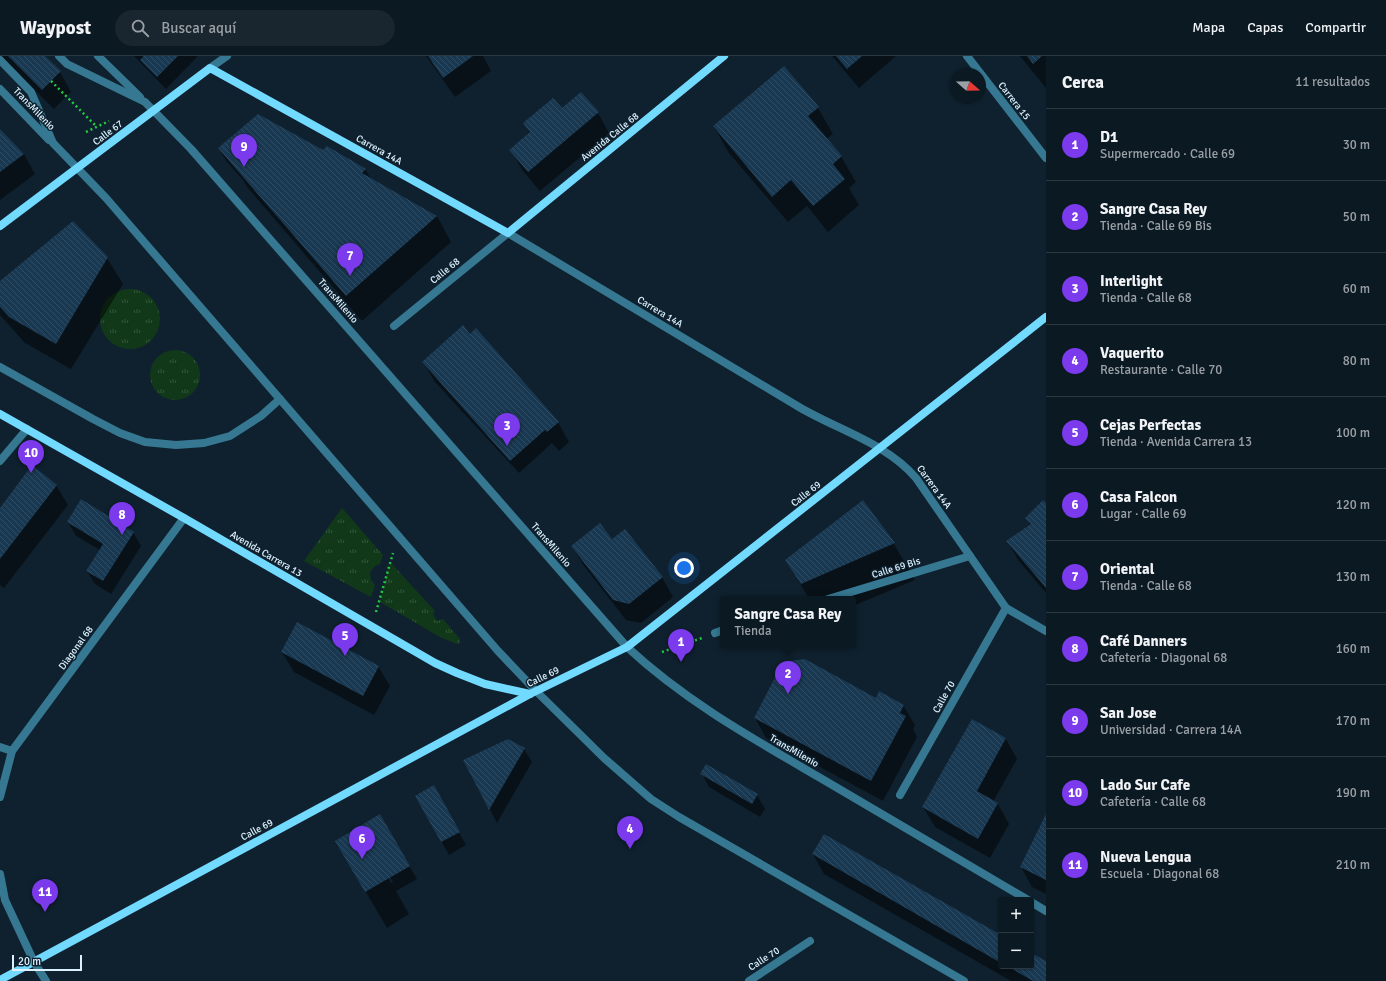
<!DOCTYPE html>
<html lang="es">
<head>
<meta charset="utf-8">
<style>
	:root { --surface:#0b1922; --page:#19262f; --text:#f1f3f6; --muted:#9aa0a5; --line:#2b3840; --accent:#7c3aed }
	body { margin:0; font-family:Signika,sans-serif; background:var(--page); color:var(--text) }
	.controls { position:absolute; right:12px; bottom:12px; display:grid; overflow:hidden; border-radius:4px; box-shadow:0 1px 3px #0004 }
	.controls button { width:36px; height:36px; display:grid; place-items:center; padding:0; border:0; border-bottom:1px solid var(--line); background:var(--surface); color:var(--text); font:20px sans-serif }
	.compass { position:absolute; left:950px; top:12px; width:36px; height:36px; border-radius:50%; background:var(--surface); box-shadow:0 1px 3px #0004; rotate:110deg }
	.scale { position:absolute; left:12px; bottom:10px; width:70px; box-sizing:border-box; padding-left:4px; border:2px solid #dcf3ff; border-top:0; font-size:11px; line-height:14px; white-space:nowrap; color:#dcf3ff; -webkit-text-stroke:3px #0f212e; paint-order:stroke }
	.you { position:absolute; left:684px; top:512px; width:14px; height:14px; margin:-10px; border:3px solid #fff; border-radius:50%; background:#1a73e8; box-shadow:0 0 0 6px #1a73e833 }
	.badge { display:grid; place-items:center; width:26px; height:26px; border-radius:50%; background:var(--accent); color:#fff; font-size:13px; font-weight:700 }
	.pin { position:absolute; translate:-50% -33px; filter:drop-shadow(0 1px 2px #0008) }
	.pin::after { content:''; position:absolute; top:21px; width:14px; height:12px; background:inherit; clip-path:polygon(0 0,100% 0,50% 100%) }
	.popup { position:absolute; left:720px; top:540px; width:136px; height:52px; box-sizing:border-box; display:grid; place-content:center; border-radius:4px; background:var(--surface); filter:drop-shadow(0 1px 3px #0005); font-size:13px; white-space:nowrap; color:var(--muted) }
	.popup b { font-size:15px; color:var(--text) }
	.popup::after { content:''; position:absolute; left:50%; top:100%; margin-left:-8px; border:8px solid transparent; border-top-color:var(--surface) }
	.list { margin:0; padding:0; list-style:none }
	h2 { display:flex; justify-content:space-between; align-items:center; height:52px; margin:0; padding:0 16px; font-size:17px }
	h2 small { font-size:13px; font-weight:400; color:var(--muted) }
	.list li { display:grid; grid-template-columns:26px 1fr auto; gap:12px; align-items:center; box-sizing:border-box; height:72px; padding:0 16px; border-top:1px solid var(--line) }
	.list b { display:block; font-size:15px; white-space:nowrap }
	.list p { margin:0; font-size:13px; white-space:nowrap; color:var(--muted) }
	.list em { font-size:13px; font-style:normal; color:var(--muted) }
	.icon { flex:none; width:22px; height:22px; fill:none; stroke:currentColor; stroke-width:2; stroke-linecap:round; stroke-linejoin:round }
	.map { position:relative; flex:none; width:1046px; height:925px; overflow:hidden }
	header { display:flex; align-items:center; gap:24px; box-sizing:border-box; height:56px; padding:0 20px; background:var(--surface); border-bottom:1px solid var(--line) }
	header strong { font-size:19px }
	nav { display:flex; gap:22px; margin-inline-start:auto; font-size:14px }
	.search { width:280px; height:36px; background:var(--page); display:flex; align-items:center; gap:10px; box-sizing:border-box; padding:0 14px; border-radius:22px; color:var(--muted); font-size:15px }
	main { display:flex }
	aside { flex:1; background:var(--surface) }
	.map>svg:first-child { display:block }
</style>
</head>
<body>
<header>
<strong>Waypost</strong>
<div class="search"><svg class="icon" aria-label="search" viewBox="0 0 24 24"><circle cx="10" cy="10" r="6"/><path d="M15 15l6 6"/></svg>Buscar aquí</div>
<nav><a>Mapa</a><a>Capas</a><a>Compartir</a></nav>
</header>
<main>
<div class="map">
<svg width="1046" height="925" viewBox="0 0 1046 925">
	<defs>
		<pattern id="grass-tufts" width="24" height="20" patternUnits="userSpaceOnUse"><rect width="24" height="20" fill="#113919"/><path d="M3 7l-1-3M5 7V3M7 7l1-3M15 17l-1-3M17 17v-4M19 17l1-3" fill="none" stroke="#33563c"/></pattern>
		<pattern id="building-back-hatch" width="6" height="6" patternUnits="userSpaceOnUse"><rect width="6" height="6" fill="#193851"/><path d="M-1 5l2 2M0 0l6 6M5-1l2 2" fill="none" stroke="#2f4c62"/></pattern>
	</defs>
	<rect width="100%" height="100%" fill="#0f212e"/>
	<!-- grass -->
	<g fill="url(#grass-tufts)">
		<circle cx="130" cy="263" r="30"/>
		<circle cx="175" cy="319" r="25"/>
		<polygon points="342,452 383,499 380,508 375,510 370,516 371,524 375,529 371,541 304,505"/>
		<polygon points="390,506 435,555 433,558 437,565 443,563 460,583 460,587 457,588 440,581 380,546"/>
	</g>
	<!-- shadow -->
	<g fill="#0007" fill-rule="evenodd">
		<polygon points="1,0 44,0 60,16 71,36 54,53"/>
		<polygon points="134,0 198,0 166,33"/>
		<polygon points="426,0 483,0 491,15 455,41"/>
		<polygon points="832,0 896,0 859,32"/>
		<polygon points="1020,0 1046,0 1046,32"/>
		<polygon points="783,11 818,52 833,78 826,83 841,100 856,126 849,132 859,149 828,176 807,150 788,166 729,97 714,71"/>
		<polygon points="562,54 598,57 609,77 540,135 522,114 511,94 530,77 525,68"/>
		<polygon points="0,75 24,98 35,118 0,144"/>
		<polygon points="219,93 323,95 365,113 371,123 437,160 451,186 362,265 247,131 243,124 227,106"/>
		<polygon points="107,202 123,228 71,313 25,287 0,259 0,226"/>
		<polygon points="423,306 558,366 569,386 559,395 552,387 519,417 435,326"/>
		<polygon points="56,429 68,449 4,532 0,529 0,453"/>
		<polygon points="863,446 894,488 915,524 853,550 853,543 809,543 787,505"/>
		<polygon points="1046,448 1046,537 1019,505 1007,485 1031,470 1027,463"/>
		<polygon points="68,466 133,476 141,490 111,538 95,528 87,515 100,494 76,480"/>
		<polygon points="612,484 662,521 673,541 641,567 626,564 584,510 572,491"/>
		<polygon points="282,596 378,610 390,630 374,659 294,616"/>
		<polygon points="876,644 903,649 915,669 913,673 917,681 883,745 766,682 755,662"/>
		<polygon points="972,664 1006,683 1017,703 993,746 998,748 1009,768 990,802 935,771 923,751"/>
		<polygon points="524,693 532,706 497,767 484,741"/>
		<polygon points="702,718 757,739 765,753 760,761 709,731"/>
		<polygon points="416,740 441,744 466,789 449,799"/>
		<path d="M379 759 417 823 396 835 409 858 387 872 336 785 359 772 361 776 363 775 361 771ZM366 783H368L393 826 391 827Z"/>
		<polygon points="1046,760 1046,838 1032,831 1021,811"/>
		<polygon points="813,798 1001,881 1001,910 1031,910 1031,898 1046,906 1046,925 1011,925 824,818"/>
	</g>
	<!-- building -->
	<g fill="url(#building-back-hatch)">
		<polygon points="8,0 45,0 61,15 42,34"/>
		<polygon points="143,0 178,0 157,21 140,4 143,1"/>
		<polygon points="428,0 473,0 443,22"/>
		<polygon points="836,0 862,0 847,13"/>
		<polygon points="1027,0 1042,0 1033,8"/>
		<polygon points="784,10 819,51 808,60 842,100 833,108 845,123 813,150 791,124 772,141 713,70"/>
		<polygon points="581,36 599,56 528,116 509,94 530,76 523,67 553,42 562,52"/>
		<polygon points="258,58 323,94 327,90 366,113 362,117 437,160 346,240 218,92"/>
		<polygon points="0,73 24,98 0,116"/>
		<polygon points="73,165 108,201 56,288 9,261 0,251 0,225"/>
		<polygon points="463,269 470,278 476,272 559,366 547,376 545,374 510,405 422,306"/>
		<polygon points="32,409 57,429 0,503 0,452"/>
		<polygon points="81,443 134,476 103,525 86,515 103,488 67,466"/>
		<polygon points="863,444 895,487 801,528 785,504"/>
		<polygon points="1043,444 1046,447 1046,532 1006,485 1031,468 1025,462"/>
		<polygon points="600,467 612,483 625,473 663,521 629,548 613,544 571,490"/>
		<polygon points="297,566 379,610 363,640 281,596"/>
		<polygon points="805,603 876,642 879,635 904,649 900,657 906,660 871,725 754,662 783,606"/>
		<polygon points="972,663 1006,682 977,735 998,747 978,783 922,751"/>
		<polygon points="508,683 525,692 489,754 483,742 463,704"/>
		<polygon points="706,708 758,738 752,748 700,718"/>
		<polygon points="434,729 460,776 441,786 415,740"/>
		<polygon points="380,758 410,810 365,836 335,785"/>
		<polygon points="1046,758 1046,824 1020,811"/>
		<polygon points="824,778 1001,879 1001,907 812,798"/>
		<polygon points="1031,897 1046,905 1046,925 1033,925 1007,910 1031,910"/>
	</g>
	<g fill="none" stroke-linecap="round" stroke-linejoin="round">
		<!-- path -->
		<g stroke="#24cb42" stroke-width="2.5" stroke-dasharray="2 3" stroke-linecap="butt">
			<polyline points="51,25 97,71"/>
			<polyline points="86,76 109,65"/>
			<polyline points="376,556 393,497"/>
			<polyline points="662,596 702,582"/>
		</g>
		<!-- lane -->
		<g stroke="#367892" stroke-width="8">
			<path d="M59 0 67 8 145 46 191 93 627 591C684 644 750 681 817 720 887 761 958 803 1028 844"/>
			<polyline points="98,0 140,41"/>
			<polyline points="0,4 31,36 53,87 106,142 498,595 536,635 604,702 651,743 679,761 964,925"/>
			<polyline points="0,33 49,84"/>
			<polyline points="0,311 93,363 120,377 145,386 176,389 204,387 230,380 261,360 280,343"/>
			<polyline points="1031,846 1046,855"/>
		</g>
		<!-- street -->
		<g stroke="#367892" stroke-width="8">
			<polyline points="967,0 1046,102"/>
			<polyline points="210,12 227,0"/>
			<path d="M394 270 508 177 799 351C838 374 886 387 916 422L1006 552 1046 575"/>
			<polyline points="0,405 27,373"/>
			<polyline points="828,543 970,500"/>
			<polyline points="715,577 723,574"/>
			<polyline points="0,691 12,695"/>
			<polyline points="900,739 1006,552"/>
			<polyline points="0,741 12,695 184,462"/>
			<polyline points="0,818 5,844 34,906 46,925"/>
			<polyline points="749,925 810,885"/>
		</g>
		<!-- secondary -->
		<g stroke="#73daff" stroke-width="8">
			<polyline points="0,170 210,12 508,177 724,0"/>
			<polyline points="0,358 184,462 435,607 457,617 485,628 530,638"/>
			<polyline points="0,924 530,638 627,591 1046,261"/>
		</g>
	</g>
	<g text-anchor="middle" dominant-baseline="central" stroke-width="3" stroke-linejoin="round" paint-order="stroke">
		<!-- street labels -->
		<g font-size="10" fill="#dcf3ff" stroke="#0f212e">
			<text transform="translate(1014 45) rotate(52)">Carrera 15</text>
			<text transform="translate(34 53) rotate(46)">TransMilenio</text>
			<text transform="translate(108 77) rotate(-37)">Calle 67</text>
			<text transform="translate(610 81) rotate(-39)">Avenida Calle 68</text>
			<text transform="translate(379 94) rotate(29)">Carrera 14A</text>
			<text transform="translate(445 215) rotate(-39)">Calle 68</text>
			<text transform="translate(338 245) rotate(49)">TransMilenio</text>
			<text transform="translate(660 256) rotate(31)">Carrera 14A</text>
			<text transform="translate(934 431) rotate(54)">Carrera 14A</text>
			<text transform="translate(806 438) rotate(-38)">Calle 69</text>
			<text transform="translate(551 489) rotate(49)">TransMilenio</text>
			<text transform="translate(266 498) rotate(30)">Avenida Carrera 13</text>
			<text transform="translate(896 512) rotate(-17)">Calle 69 Bis</text>
			<text transform="translate(76 592) rotate(-54)">Diagonal 68</text>
			<text transform="translate(543 621) rotate(-26)">Calle 69</text>
			<text transform="translate(944 641) rotate(-61)">Calle 70</text>
			<text transform="translate(794 695) rotate(30)">TransMilenio</text>
			<text transform="translate(257 774) rotate(-28)">Calle 69</text>
			<text transform="translate(764 903) rotate(-33)">Calle 70</text>
		</g>
	</g>
</svg>
<div class="controls">
<button>+</button>
<button>−</button>
</div>
<svg class="compass" viewBox="-18 -18 36 36"><path d="M0-13l5 13h-10z" fill="#e53935"/><path d="M0 13l5-13h-10z" fill="#9aa0a5"/></svg>
<div class="scale">20 m</div>
<div class="you"></div>
<div class="pin badge" style="left:681px;top:606px">1</div>
<div class="pin badge" style="left:788px;top:638px">2</div>
<div class="popup"><b>Sangre Casa Rey</b>Tienda</div>
<div class="pin badge" style="left:507px;top:390px">3</div>
<div class="pin badge" style="left:630px;top:793px">4</div>
<div class="pin badge" style="left:345px;top:600px">5</div>
<div class="pin badge" style="left:362px;top:803px">6</div>
<div class="pin badge" style="left:350px;top:220px">7</div>
<div class="pin badge" style="left:122px;top:479px">8</div>
<div class="pin badge" style="left:244px;top:111px">9</div>
<div class="pin badge" style="left:31px;top:417px">10</div>
<div class="pin badge" style="left:45px;top:856px">11</div>
</div>
<aside>
<h2>Cerca<small>11 resultados</small></h2>
<ul class="list">
<li><span class="badge">1</span><div><b>D1</b><p>Supermercado · Calle 69</p></div><em>30 m</em></li>
<li><span class="badge">2</span><div><b>Sangre Casa Rey</b><p>Tienda · Calle 69 Bis</p></div><em>50 m</em></li>
<li><span class="badge">3</span><div><b>Interlight</b><p>Tienda · Calle 68</p></div><em>60 m</em></li>
<li><span class="badge">4</span><div><b>Vaquerito</b><p>Restaurante · Calle 70</p></div><em>80 m</em></li>
<li><span class="badge">5</span><div><b>Cejas Perfectas</b><p>Tienda · Avenida Carrera 13</p></div><em>100 m</em></li>
<li><span class="badge">6</span><div><b>Casa Falcon</b><p>Lugar · Calle 69</p></div><em>120 m</em></li>
<li><span class="badge">7</span><div><b>Oriental</b><p>Tienda · Calle 68</p></div><em>130 m</em></li>
<li><span class="badge">8</span><div><b>Café Danners</b><p>Cafetería · Diagonal 68</p></div><em>160 m</em></li>
<li><span class="badge">9</span><div><b>San Jose</b><p>Universidad · Carrera 14A</p></div><em>170 m</em></li>
<li><span class="badge">10</span><div><b>Lado Sur Cafe</b><p>Cafetería · Calle 68</p></div><em>190 m</em></li>
<li><span class="badge">11</span><div><b>Nueva Lengua</b><p>Escuela · Diagonal 68</p></div><em>210 m</em></li>
</ul>
</aside>
</main>
</body>
</html>
